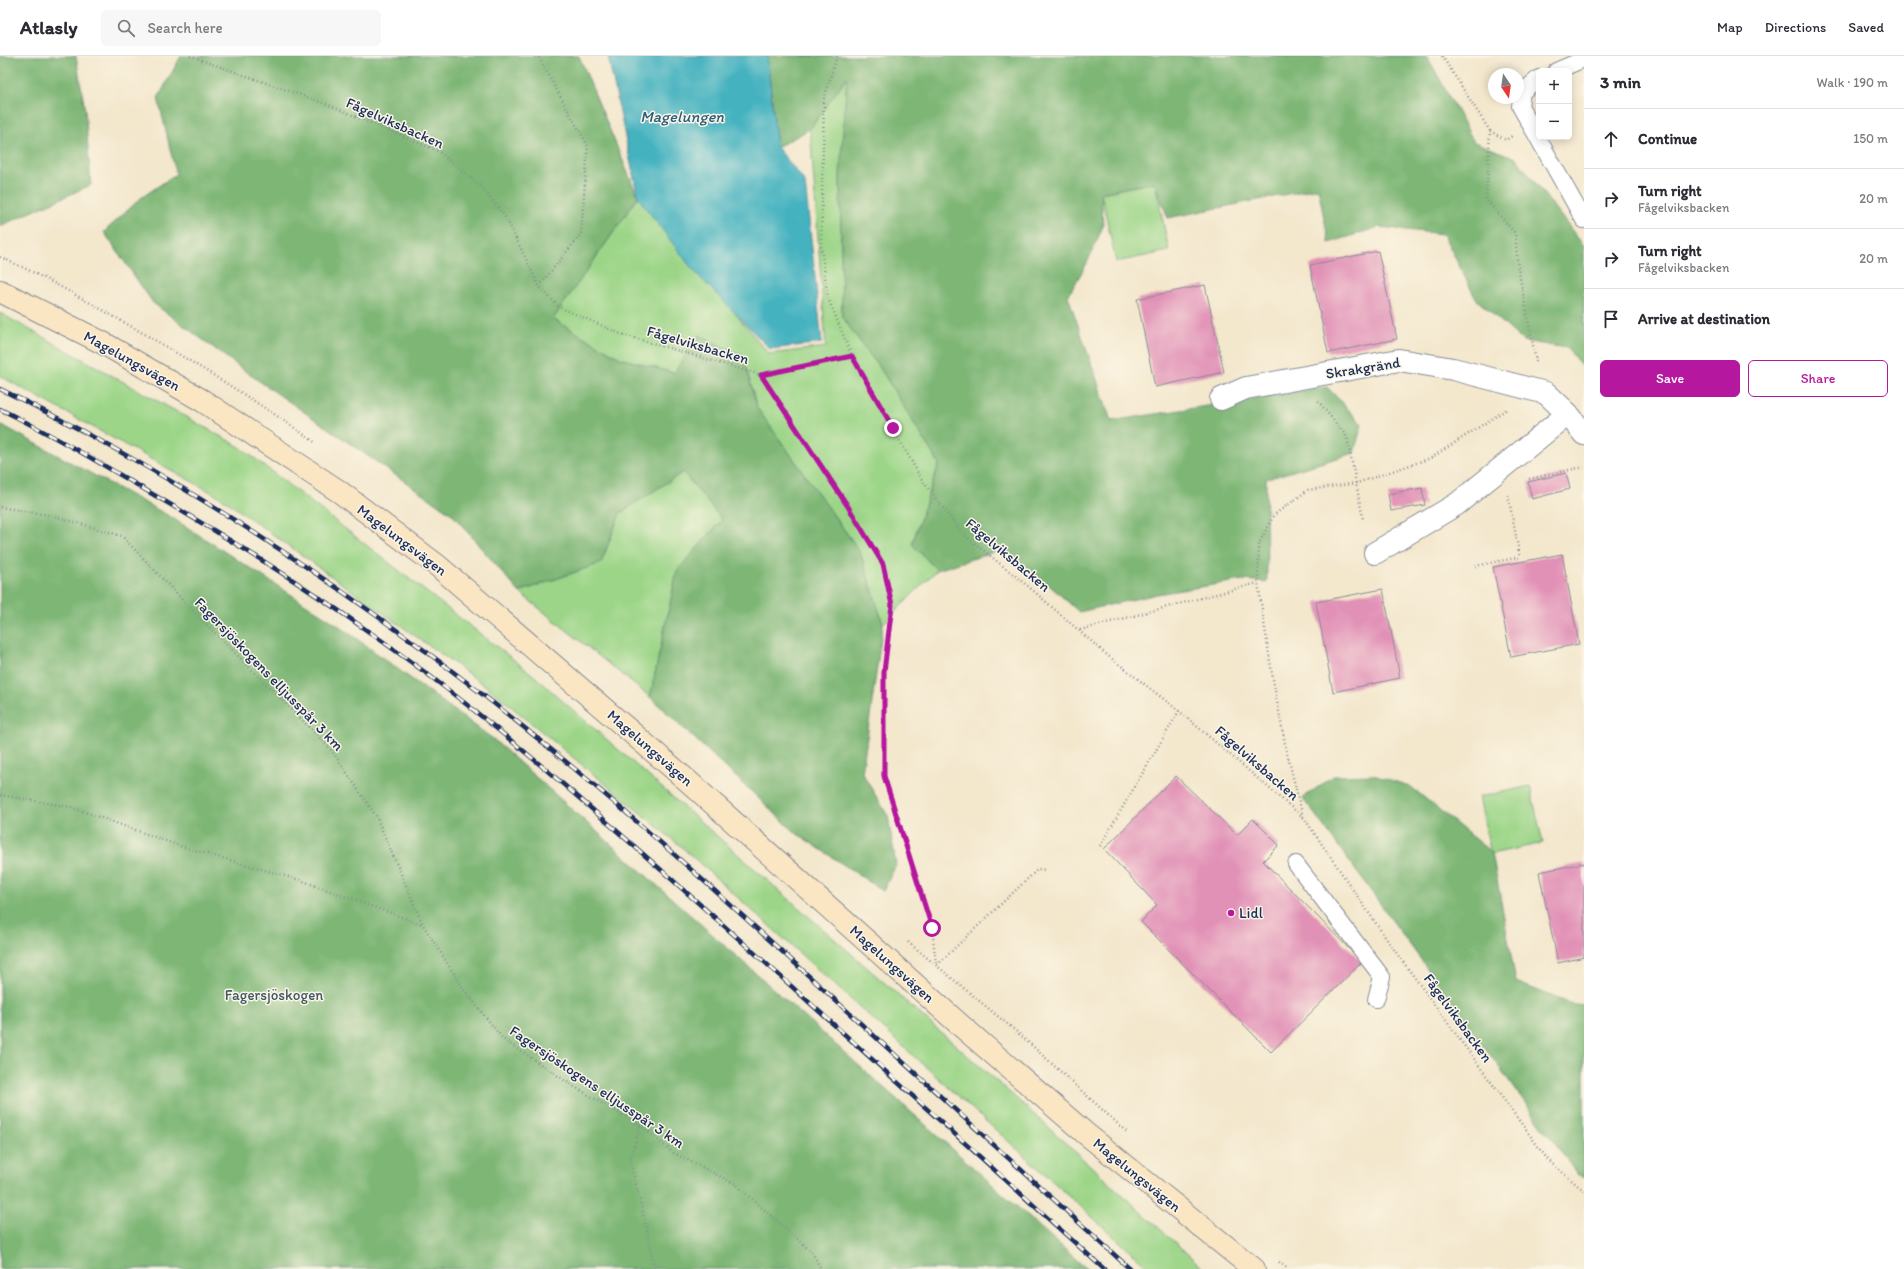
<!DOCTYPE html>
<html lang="en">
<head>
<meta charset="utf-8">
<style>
	:root { --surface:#fff; --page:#f7f7f7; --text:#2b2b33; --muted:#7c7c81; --line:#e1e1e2; --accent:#b5179e }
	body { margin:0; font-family:Itim,sans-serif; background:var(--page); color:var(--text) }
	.controls { position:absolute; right:12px; top:12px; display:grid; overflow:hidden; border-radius:6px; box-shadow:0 2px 10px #0003 }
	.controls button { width:36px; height:36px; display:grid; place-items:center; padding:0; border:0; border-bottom:1px solid var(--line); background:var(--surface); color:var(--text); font:20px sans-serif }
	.compass { position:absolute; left:1488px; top:12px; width:36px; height:36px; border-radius:50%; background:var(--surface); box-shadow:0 2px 10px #0003; rotate:167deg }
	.stop { position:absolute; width:12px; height:12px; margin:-9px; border:3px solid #b5179e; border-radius:50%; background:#fff }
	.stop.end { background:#b5179e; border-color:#fff; box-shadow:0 1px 4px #0008 }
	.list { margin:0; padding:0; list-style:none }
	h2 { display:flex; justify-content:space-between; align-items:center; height:52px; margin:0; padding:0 16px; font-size:17px }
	h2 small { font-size:13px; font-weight:400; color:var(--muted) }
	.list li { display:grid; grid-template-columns:26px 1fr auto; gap:12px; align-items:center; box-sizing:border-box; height:60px; padding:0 16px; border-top:1px solid var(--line) }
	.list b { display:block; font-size:15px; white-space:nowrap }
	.list p { margin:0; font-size:13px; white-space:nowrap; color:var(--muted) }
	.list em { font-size:13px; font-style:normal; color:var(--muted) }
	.actions { display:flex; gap:8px; padding:12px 16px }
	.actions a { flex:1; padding:9px 0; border:1px solid var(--accent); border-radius:6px; text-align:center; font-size:14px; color:var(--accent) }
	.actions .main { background:var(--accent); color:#fff }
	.icon { flex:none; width:22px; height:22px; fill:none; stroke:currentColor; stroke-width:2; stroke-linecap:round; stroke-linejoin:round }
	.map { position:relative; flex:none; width:1584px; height:1213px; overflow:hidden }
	header { display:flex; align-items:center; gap:24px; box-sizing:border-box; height:56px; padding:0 20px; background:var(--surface); border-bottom:1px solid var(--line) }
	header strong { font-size:19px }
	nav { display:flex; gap:22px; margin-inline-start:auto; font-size:14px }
	.search { width:280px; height:36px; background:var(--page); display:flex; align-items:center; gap:10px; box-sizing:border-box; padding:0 14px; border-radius:6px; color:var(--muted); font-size:15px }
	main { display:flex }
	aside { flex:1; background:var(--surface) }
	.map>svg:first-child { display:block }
</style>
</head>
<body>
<header>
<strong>Atlasly</strong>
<div class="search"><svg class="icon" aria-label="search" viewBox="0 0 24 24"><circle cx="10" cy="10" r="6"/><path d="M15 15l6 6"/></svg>Search here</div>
<nav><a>Map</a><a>Directions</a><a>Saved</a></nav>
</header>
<main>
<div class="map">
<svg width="1584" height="1213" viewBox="0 0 1584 1213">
	<rect width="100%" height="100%" fill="#fcf5e5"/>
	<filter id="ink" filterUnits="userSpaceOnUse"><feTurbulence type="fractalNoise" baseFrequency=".025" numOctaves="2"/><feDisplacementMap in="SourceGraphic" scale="8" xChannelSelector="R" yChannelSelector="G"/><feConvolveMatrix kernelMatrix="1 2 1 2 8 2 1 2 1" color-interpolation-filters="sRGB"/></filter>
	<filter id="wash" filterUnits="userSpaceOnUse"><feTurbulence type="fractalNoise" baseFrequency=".012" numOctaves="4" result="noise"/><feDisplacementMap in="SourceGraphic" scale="16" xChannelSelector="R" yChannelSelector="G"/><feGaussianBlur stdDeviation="0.9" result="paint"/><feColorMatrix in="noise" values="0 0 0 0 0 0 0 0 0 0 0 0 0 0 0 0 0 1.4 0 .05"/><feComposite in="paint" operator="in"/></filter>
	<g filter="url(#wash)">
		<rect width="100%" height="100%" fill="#f3e7cc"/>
		<!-- green -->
		<g fill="#9cd588" stroke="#5c8273">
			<polygon points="608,0 643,0 638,141 769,298 826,291 810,73 847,20 840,120 842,261 882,315 939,408 912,488 937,514 883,568 860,496 757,352 743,300 674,317 620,302 553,263 638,141"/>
			<polygon points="1155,126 1169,195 1116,206 1101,137"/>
			<polygon points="0,257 240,391 532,618 1017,1043 1204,1213 1150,1213 684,793 490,633 220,441 0,320"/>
			<polygon points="683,416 722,464 677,515 650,641 519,536 601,507 620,457"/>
			<polygon points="1530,730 1543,787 1491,798 1479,741"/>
		</g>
		<!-- forest -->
		<g fill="#7db674" stroke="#4c7269">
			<polygon points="0,0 76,0 85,54 91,129 0,170"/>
			<polygon points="181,0 579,0 638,141 553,263 620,302 674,317 699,279 743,300 757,352 860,496 883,568 862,717 888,760 896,809 883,835 796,777 650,641 677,515 722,464 683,416 620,457 601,507 519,536 452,458 249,318 153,247 104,176 141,142 176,118 158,42"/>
			<polygon points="767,0 1427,0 1474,86 1516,102 1584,190 1584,313 1567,292 1523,285 1476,243 1443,178 1379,171 1329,187 1318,132 1168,162 1154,126 1101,137 1103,170 1087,207 1068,240 1111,365 1327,331 1362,368 1354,397 1266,423 1267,526 1243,524 1157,538 1079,556 1049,529 1003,493 937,514 912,488 939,408 882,315 842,261 840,120 847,21 810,73 777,91"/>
			<polygon points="0,368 171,461 338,569 493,683 1087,1213 0,1213"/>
			<polygon points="1373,719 1410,730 1492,797 1516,926 1569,947 1584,949 1584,1122 1577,1118 1303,742 1333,720"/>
		</g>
		<!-- water -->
		<polygon fill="#44b2c0" stroke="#30708f" points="608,0 767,0 777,91 805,126 822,287 770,293 693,214 642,147 638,141"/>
		<g id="blocks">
			<!-- building -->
			<g fill="#e190b6">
				<polygon points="1378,195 1397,283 1328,297 1310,209"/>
				<polygon points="1205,229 1224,316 1155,331 1137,243"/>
				<polygon points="1566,417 1570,433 1532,443 1528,426"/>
				<polygon points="1422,432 1425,449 1391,455 1388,438"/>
				<polygon points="1562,498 1579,588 1511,601 1493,511"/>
				<polygon points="1383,533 1400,622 1333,636 1316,546"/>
				<polygon points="1176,720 1237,779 1253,763 1279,789 1263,805 1362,906 1271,996 1141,866 1157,849 1104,793"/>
				<polygon points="1584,807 1584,901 1558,907 1539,816"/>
			</g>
		</g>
	</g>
	<g filter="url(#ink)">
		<use href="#blocks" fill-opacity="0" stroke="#878b95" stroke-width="1"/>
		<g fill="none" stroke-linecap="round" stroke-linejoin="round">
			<defs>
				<g id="service">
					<polyline points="1556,15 1584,3"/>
					<polyline points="1539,22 1522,36 1520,50 1584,164"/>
					<polyline points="1296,808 1382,921 1376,943"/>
				</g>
				<g id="minor">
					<polyline points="1221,343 1246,332 1399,304 1453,313 1546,337 1568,358 1584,378"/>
					<polyline points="1375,497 1457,448 1568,358"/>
				</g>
				<polyline id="secondary" points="0,235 103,287 203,345 340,436 438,510 689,726 959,968 1085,1077 1254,1213"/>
			</defs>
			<!-- service casing -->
			<use href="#service" stroke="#878b95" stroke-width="18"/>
			<!-- minor casing -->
			<use href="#minor" stroke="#878b95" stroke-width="24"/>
			<!-- secondary casing -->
			<use href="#secondary" stroke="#878b95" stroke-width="24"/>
			<!-- path -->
			<g stroke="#878b95" stroke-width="2.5" stroke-dasharray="1 3" stroke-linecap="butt">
				<polyline points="190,0 326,48 438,95 482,131 506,162 539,230 559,251 621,278 761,319 852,300"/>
				<polyline points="535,0 539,2 588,90 581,178 539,230"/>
				<polyline points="837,0 824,43 821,190 828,242 852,300 922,424 962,477 1029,531 1107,599 1179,655 1304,762 1390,888 1548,1104 1584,1135"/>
				<polyline points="1442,0 1490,75 1486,144 1515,177 1518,212 1536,305 1535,308"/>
				<polyline points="1490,75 1506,84 1512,80"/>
				<path d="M0 201C46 221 90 247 134 272 196 308 257 345 316 387"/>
				<polyline points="761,319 847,449 883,508 891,549 884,616 883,720 932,872 936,909"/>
				<polyline points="1318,345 1347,381 1363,463"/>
				<polyline points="1529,423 1578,412 1584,412"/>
				<polyline points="0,451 54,460 122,480 193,555 330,692 376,760 423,869 465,935 503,983 573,1030 640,1069 672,1096 735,1128 812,1196 821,1213"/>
				<polyline points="1475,510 1520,501 1508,439"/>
				<polyline points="1080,574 1258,527"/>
				<polyline points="0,739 71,751 183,791 303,825 423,869"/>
				<polyline points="1303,761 1286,693 1272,618 1258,527 1259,487 1274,459 1308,434 1357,427 1431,402 1507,353"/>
				<polyline points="1100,790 1179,655"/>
				<polyline points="908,886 1017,976 1128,1077"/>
				<polyline points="937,909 1038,813 1046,814"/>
				<polyline points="640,1070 630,1104 648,1178 655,1213"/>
				<polyline points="1279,1206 1288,1213"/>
			</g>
			<!-- service -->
			<use href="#service" stroke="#fff" stroke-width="16"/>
			<!-- minor -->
			<use href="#minor" stroke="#fff" stroke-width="22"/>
			<!-- secondary -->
			<use href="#secondary" stroke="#fbe6c3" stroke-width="22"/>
			<defs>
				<g id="rail">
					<path d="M0 333C149 405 291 496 424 594 573 704 711 830 847 955 942 1041 1036 1127 1130 1213"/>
					<path d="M0 353C53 379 104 409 154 439 248 493 339 552 426 617 529 695 625 782 722 868 850 982 977 1097 1104 1213"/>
				</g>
			</defs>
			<!-- rail casing -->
			<use href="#rail" stroke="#1b2f5e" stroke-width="4.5"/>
			<!-- rail -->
			<use href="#rail" stroke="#fcf5e5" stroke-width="3" stroke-dasharray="9" stroke-linecap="butt"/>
		</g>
	</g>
	<g fill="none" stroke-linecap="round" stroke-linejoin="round" filter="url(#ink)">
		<!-- route -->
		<polyline stroke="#b5179e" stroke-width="5" points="893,372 852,300 761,319 847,449 883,508 892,549 884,616 884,720 932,872"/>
	</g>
	<!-- markers -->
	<circle fill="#b5179e" stroke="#fcf5e5" stroke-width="1.5" cx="1231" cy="857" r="4"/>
	<g text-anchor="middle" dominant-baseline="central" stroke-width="3" stroke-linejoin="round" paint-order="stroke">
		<!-- street labels -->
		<g font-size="15" fill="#1b2f5e" stroke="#fcf5e5">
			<text transform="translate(395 67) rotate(24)">Fågelviksbacken</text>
			<text transform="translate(698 289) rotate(16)">Fågelviksbacken</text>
			<text transform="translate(132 305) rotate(29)">Magelungsvägen</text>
			<text transform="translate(1363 312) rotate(-9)">Skrakgränd</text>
			<text transform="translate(402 484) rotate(37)">Magelungsvägen</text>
			<text transform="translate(1008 499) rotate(40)">Fågelviksbacken</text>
			<text transform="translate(269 618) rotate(46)">Fagersjöskogens elljusspår 3 km</text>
			<text transform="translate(650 692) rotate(41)">Magelungsvägen</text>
			<text transform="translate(1257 707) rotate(41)">Fågelviksbacken</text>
			<text transform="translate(892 908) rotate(42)">Magelungsvägen</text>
			<text transform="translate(1458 962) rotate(54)">Fågelviksbacken</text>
			<text transform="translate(597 1031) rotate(34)">Fagersjöskogens elljusspår 3 km</text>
			<text transform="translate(1137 1119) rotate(39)">Magelungsvägen</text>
		</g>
		<!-- poi labels -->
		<g font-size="15" fill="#1b2f5e" stroke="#fcf5e5" text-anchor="start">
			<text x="1239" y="857">Lidl</text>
		</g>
		<!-- park labels -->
		<g font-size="15" fill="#3b5868" stroke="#fcf5e5">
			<text x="274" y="939">Fagersjöskogen</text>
		</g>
		<!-- water labels -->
		<g font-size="16" font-style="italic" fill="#295d80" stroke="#fcf5e5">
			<text x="682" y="60">Magelungen</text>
		</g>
	</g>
</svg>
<div class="controls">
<button>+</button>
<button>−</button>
</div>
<svg class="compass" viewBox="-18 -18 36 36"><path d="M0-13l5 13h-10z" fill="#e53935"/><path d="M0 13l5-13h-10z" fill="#7c7c81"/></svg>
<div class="stop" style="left:932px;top:872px"></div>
<div class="stop end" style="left:893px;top:372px"></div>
</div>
<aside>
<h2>3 min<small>Walk · 190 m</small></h2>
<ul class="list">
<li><svg class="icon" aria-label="ahead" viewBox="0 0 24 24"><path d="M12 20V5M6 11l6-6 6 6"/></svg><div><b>Continue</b></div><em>150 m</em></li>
<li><svg class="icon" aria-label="right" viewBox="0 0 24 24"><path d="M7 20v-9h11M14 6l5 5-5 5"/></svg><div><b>Turn right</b><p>Fågelviksbacken</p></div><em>20 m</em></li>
<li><svg class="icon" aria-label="right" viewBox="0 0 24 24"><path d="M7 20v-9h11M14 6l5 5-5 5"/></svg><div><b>Turn right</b><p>Fågelviksbacken</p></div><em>20 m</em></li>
<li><svg class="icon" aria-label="arrive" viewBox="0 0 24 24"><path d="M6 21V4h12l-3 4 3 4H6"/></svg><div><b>Arrive at destination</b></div></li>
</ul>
<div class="actions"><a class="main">Save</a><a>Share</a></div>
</aside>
</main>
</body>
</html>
